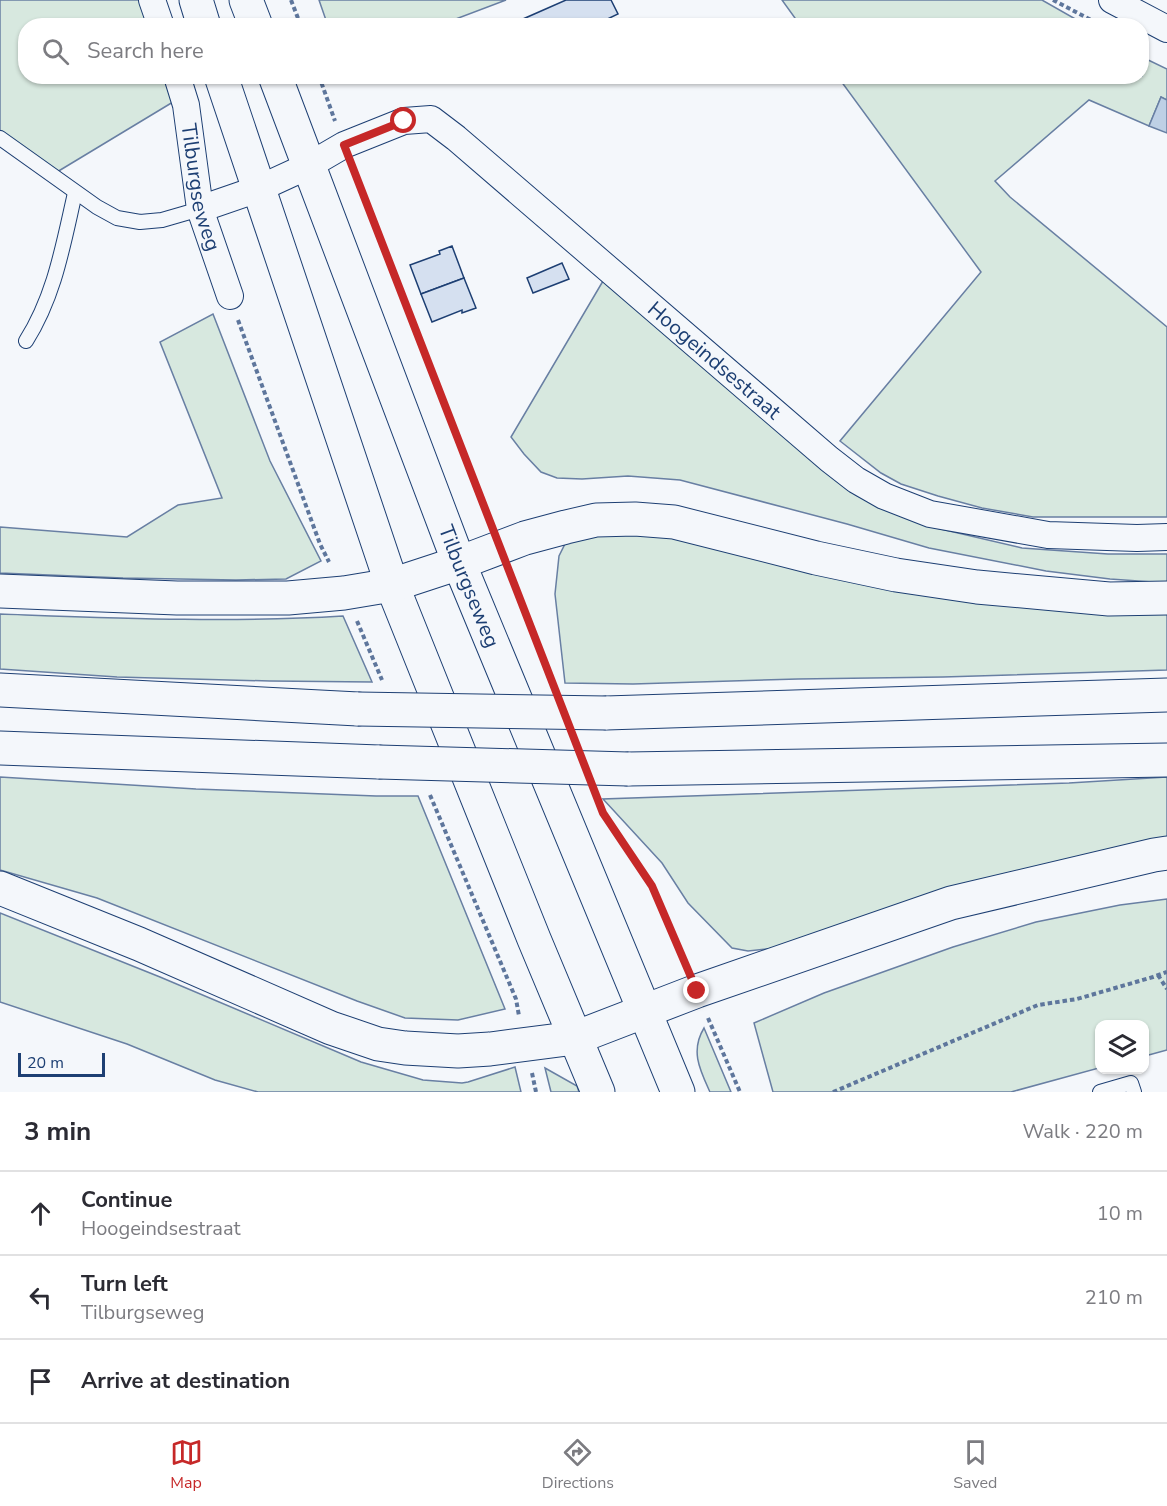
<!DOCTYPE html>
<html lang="en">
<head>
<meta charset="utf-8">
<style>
	:root { --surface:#fff; --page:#f7f7f7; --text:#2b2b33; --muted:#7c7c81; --line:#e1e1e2; --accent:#c62828 }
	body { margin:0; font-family:"Nunito Sans",sans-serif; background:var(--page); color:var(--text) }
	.controls { position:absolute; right:18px; bottom:18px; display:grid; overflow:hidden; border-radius:12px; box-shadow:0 2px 4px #0004 }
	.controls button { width:54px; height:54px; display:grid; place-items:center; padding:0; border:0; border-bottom:2px solid var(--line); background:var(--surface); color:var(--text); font:30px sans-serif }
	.scale { position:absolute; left:18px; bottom:15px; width:87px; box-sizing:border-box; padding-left:6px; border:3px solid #1d3f73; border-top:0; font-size:16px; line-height:21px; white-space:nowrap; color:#1d3f73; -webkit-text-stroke:4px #f4f7fb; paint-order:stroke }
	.stop { position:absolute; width:18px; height:18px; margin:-14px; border:4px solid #c62828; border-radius:50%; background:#fff }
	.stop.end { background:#c62828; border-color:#fff; box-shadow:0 2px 6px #0008 }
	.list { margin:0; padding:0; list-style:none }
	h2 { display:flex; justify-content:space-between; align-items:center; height:78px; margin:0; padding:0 24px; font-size:26px }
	h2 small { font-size:20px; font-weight:400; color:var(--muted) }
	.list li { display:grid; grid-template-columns:39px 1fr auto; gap:18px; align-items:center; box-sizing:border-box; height:84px; padding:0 24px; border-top:2px solid var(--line) }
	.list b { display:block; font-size:22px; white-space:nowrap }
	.list p { margin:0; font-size:20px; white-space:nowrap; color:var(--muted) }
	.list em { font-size:20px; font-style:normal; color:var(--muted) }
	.icon { flex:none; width:33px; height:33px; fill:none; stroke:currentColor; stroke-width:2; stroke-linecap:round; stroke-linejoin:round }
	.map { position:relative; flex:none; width:1167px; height:1092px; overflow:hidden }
	.search { position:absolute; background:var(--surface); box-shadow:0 2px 4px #0004; left:18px; right:18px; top:18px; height:66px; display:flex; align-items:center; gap:15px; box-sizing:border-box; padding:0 21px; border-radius:24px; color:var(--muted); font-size:22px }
	.sheet { height:330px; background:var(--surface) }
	nav { display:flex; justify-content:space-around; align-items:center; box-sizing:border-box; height:84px; border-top:2px solid var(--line); background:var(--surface); font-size:16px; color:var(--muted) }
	nav a { display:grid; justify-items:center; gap:3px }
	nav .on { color:var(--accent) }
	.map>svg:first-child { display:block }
</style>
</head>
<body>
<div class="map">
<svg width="1167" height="1092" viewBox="0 0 1167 1092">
	<rect width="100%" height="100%" fill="#f4f7fb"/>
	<!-- green -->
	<g fill="#d7e8df" stroke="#687fa3" stroke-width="1.5">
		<polygon points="0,0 147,0 155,25 26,26 26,76 170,77 173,102 57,172 0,130"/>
		<polygon points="319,0 506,0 440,25 328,26"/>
		<polygon points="782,0 1042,0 1086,25 800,25"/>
		<polygon points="1142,57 1167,69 1167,100 1161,97 1149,126 1089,100 995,181 1010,197 1167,327 1167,517 1033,517 982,508 938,496 901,484 881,473 840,441 981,272 838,77 1142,76"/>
		<polygon points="603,281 815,463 856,495 889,511 928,526 1022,548 1108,554 1167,554 1167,583 1110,579 1046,571 929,548 847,524 680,480 628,476 582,479 557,478 541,472 524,454 511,437"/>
		<polygon points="213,314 270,461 321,561 286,579 236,580 123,578 0,573 0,527 127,537 178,505 222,498 160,342"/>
		<polygon points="627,525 1167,612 1167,670 943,677 798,679 633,684 565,683 555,594 559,556 566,542"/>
		<path d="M0 614C114 618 229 623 343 616L372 682 270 681 117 677 0 669Z"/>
		<polygon points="0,777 196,789 376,796 418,796 505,1009 458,1020 405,1018 357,1001 97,898 0,870"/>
		<polygon points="1167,777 1167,844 775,948 748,951 732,948 688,903 662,863 603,799 1069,783"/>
		<polygon points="1167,899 1167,1050 1145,1056 1144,1024 1100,1024 1099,1068 1011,1092 773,1092 754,1023 824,993 953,947 1036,922 1120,905"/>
		<polygon points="0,913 160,977 361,1062 423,1080 462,1083 468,1082 515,1067 521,1092 258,1092 215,1080 127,1044 0,1002"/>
		<path d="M704 1028 731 1092H710C700 1070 690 1051 704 1028Z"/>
		<polygon points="545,1068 577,1086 579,1092 551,1092"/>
	</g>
	<!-- water -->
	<polygon fill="#bed0e5" stroke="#687fa3" stroke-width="1.5" points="1161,97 1167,100 1167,133 1149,126"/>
	<!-- building -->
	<g fill="#d5e0f0" stroke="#1d3f73" stroke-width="1.5">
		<polygon points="566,0 611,0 618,14 593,26 526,26 523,19"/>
		<polygon points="452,246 464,278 421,294 410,265 440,254 439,251"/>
		<polygon points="562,263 569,279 533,293 527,278"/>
		<polygon points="464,278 476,308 462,313 462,310 432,322 421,294"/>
	</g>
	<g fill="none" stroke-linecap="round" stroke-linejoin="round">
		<defs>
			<g id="service">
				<polyline points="0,138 97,207 117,218 140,222 162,220 200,209"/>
				<path d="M26 341C55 295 63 245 75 193"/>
				<polyline points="1100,1092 1131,1083 1134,1092"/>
			</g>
			<g id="minor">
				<polyline points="152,0 161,26"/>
				<polyline points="1112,0 1167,29"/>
				<path id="s1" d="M177 76 186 105 200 209 230 296"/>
				<path id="s2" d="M200 209 258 189 308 166 344 145 404 121 431 119 456 138 829 459 856 480 884 496 930 514 1048 535 1137 538 1167 537"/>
			</g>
			<g id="primary">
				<polyline points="196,0 204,26"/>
				<polyline points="246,0 256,26"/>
				<polyline points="221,76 392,585 534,939 598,1092"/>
				<path id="s3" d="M275 76 459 563 678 1092"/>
			</g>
			<g id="motorway">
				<polyline points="0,591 177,598 288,598 344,593 392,585 459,563 525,538 566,527 596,520 635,519 674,522 816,558 896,575 977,587 1109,599 1167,598"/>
				<polyline points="0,690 358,709"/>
				<polyline points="606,713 1167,695"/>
				<polyline points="0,748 379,762"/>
				<polyline points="628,769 1167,760"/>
				<polyline points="0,888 139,944 331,1028 378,1044 405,1048 458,1051 490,1049 575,1038 697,991 951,903 1154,855 1167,853"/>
			</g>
		</defs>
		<!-- service casing -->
		<use href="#service" stroke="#1d3f73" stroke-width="16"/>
		<!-- minor casing -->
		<use href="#minor" stroke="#1d3f73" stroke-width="28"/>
		<!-- primary casing -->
		<use href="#primary" stroke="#1d3f73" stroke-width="35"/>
		<!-- motorway casing -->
		<use href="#motorway" stroke="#1d3f73" stroke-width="35"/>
		<!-- path -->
		<g stroke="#5e769c" stroke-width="4" stroke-dasharray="4.5 3" stroke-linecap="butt">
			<polyline points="291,0 301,26"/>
			<polyline points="1053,0 1093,21"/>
			<polyline points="319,76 335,121"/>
			<polyline points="354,170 489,518"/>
			<polyline points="238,320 320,544 329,562"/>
			<polyline points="511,576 552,681"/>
			<polyline points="357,621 382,680"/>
			<polyline points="430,795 516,999 519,1016"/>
			<polyline points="598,800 603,813 652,886 685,964"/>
			<polyline points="1158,975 1167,989"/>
			<polyline points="708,1018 740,1092"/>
			<polyline points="532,1073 536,1092"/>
			<polyline points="833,1092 1038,1005 1077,999 1153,977 1167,972"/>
		</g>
		<!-- service -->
		<use href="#service" stroke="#f4f7fb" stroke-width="14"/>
		<!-- minor -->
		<use href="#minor" stroke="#f4f7fb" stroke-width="26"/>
		<!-- primary -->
		<use href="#primary" stroke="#f4f7fb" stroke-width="33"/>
		<!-- motorway -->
		<use href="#motorway" stroke="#f4f7fb" stroke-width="33"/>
		<defs>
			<g id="motorway-bridge">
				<polyline points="358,709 606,713"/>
				<polyline points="379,762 628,769"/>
			</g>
		</defs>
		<!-- motorway-bridge casing -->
		<use href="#motorway-bridge" stroke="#1d3f73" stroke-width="35" stroke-linecap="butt"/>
		<!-- motorway-bridge -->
		<use href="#motorway-bridge" stroke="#f4f7fb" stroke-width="33"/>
	</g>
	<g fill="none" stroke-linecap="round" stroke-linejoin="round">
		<!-- route -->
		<polyline stroke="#c62828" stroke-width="8" points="404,121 344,145 603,813 652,886 697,991"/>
	</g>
	<g text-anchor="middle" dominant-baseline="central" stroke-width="4.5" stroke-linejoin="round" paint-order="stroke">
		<!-- street labels -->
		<g font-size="21" fill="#1d3f73" stroke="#f4f7fb">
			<text stroke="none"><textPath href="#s1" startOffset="114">Tilburgseweg</textPath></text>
			<text stroke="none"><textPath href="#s2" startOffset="622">Hoogeindsestraat</textPath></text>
			<text stroke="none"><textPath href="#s3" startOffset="546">Tilburgseweg</textPath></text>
		</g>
	</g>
</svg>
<div class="controls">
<button><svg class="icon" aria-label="layers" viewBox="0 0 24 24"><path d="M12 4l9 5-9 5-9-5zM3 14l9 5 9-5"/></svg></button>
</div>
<div class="scale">20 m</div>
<div class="stop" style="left:404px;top:121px"></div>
<div class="stop end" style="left:697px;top:991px"></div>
<div class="search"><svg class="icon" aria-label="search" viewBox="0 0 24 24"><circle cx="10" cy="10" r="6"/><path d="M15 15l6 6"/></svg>Search here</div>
</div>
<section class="sheet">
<h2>3 min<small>Walk · 220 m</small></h2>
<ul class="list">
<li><svg class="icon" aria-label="ahead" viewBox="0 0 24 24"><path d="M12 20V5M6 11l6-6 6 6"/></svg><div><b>Continue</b><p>Hoogeindsestraat</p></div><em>10 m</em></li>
<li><svg class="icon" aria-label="left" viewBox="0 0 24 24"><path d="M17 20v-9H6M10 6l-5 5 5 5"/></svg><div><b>Turn left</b><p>Tilburgseweg</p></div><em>210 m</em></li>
<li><svg class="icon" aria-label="arrive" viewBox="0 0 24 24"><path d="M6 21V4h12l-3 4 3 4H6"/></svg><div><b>Arrive at destination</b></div></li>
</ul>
</section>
<nav>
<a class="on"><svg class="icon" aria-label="map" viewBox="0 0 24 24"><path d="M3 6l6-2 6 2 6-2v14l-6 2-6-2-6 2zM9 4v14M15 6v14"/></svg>Map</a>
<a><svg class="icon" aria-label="directions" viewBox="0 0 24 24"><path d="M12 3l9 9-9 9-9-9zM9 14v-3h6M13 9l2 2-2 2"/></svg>Directions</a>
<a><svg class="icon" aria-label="saved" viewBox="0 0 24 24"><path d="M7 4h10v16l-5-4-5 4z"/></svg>Saved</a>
</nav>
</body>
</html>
